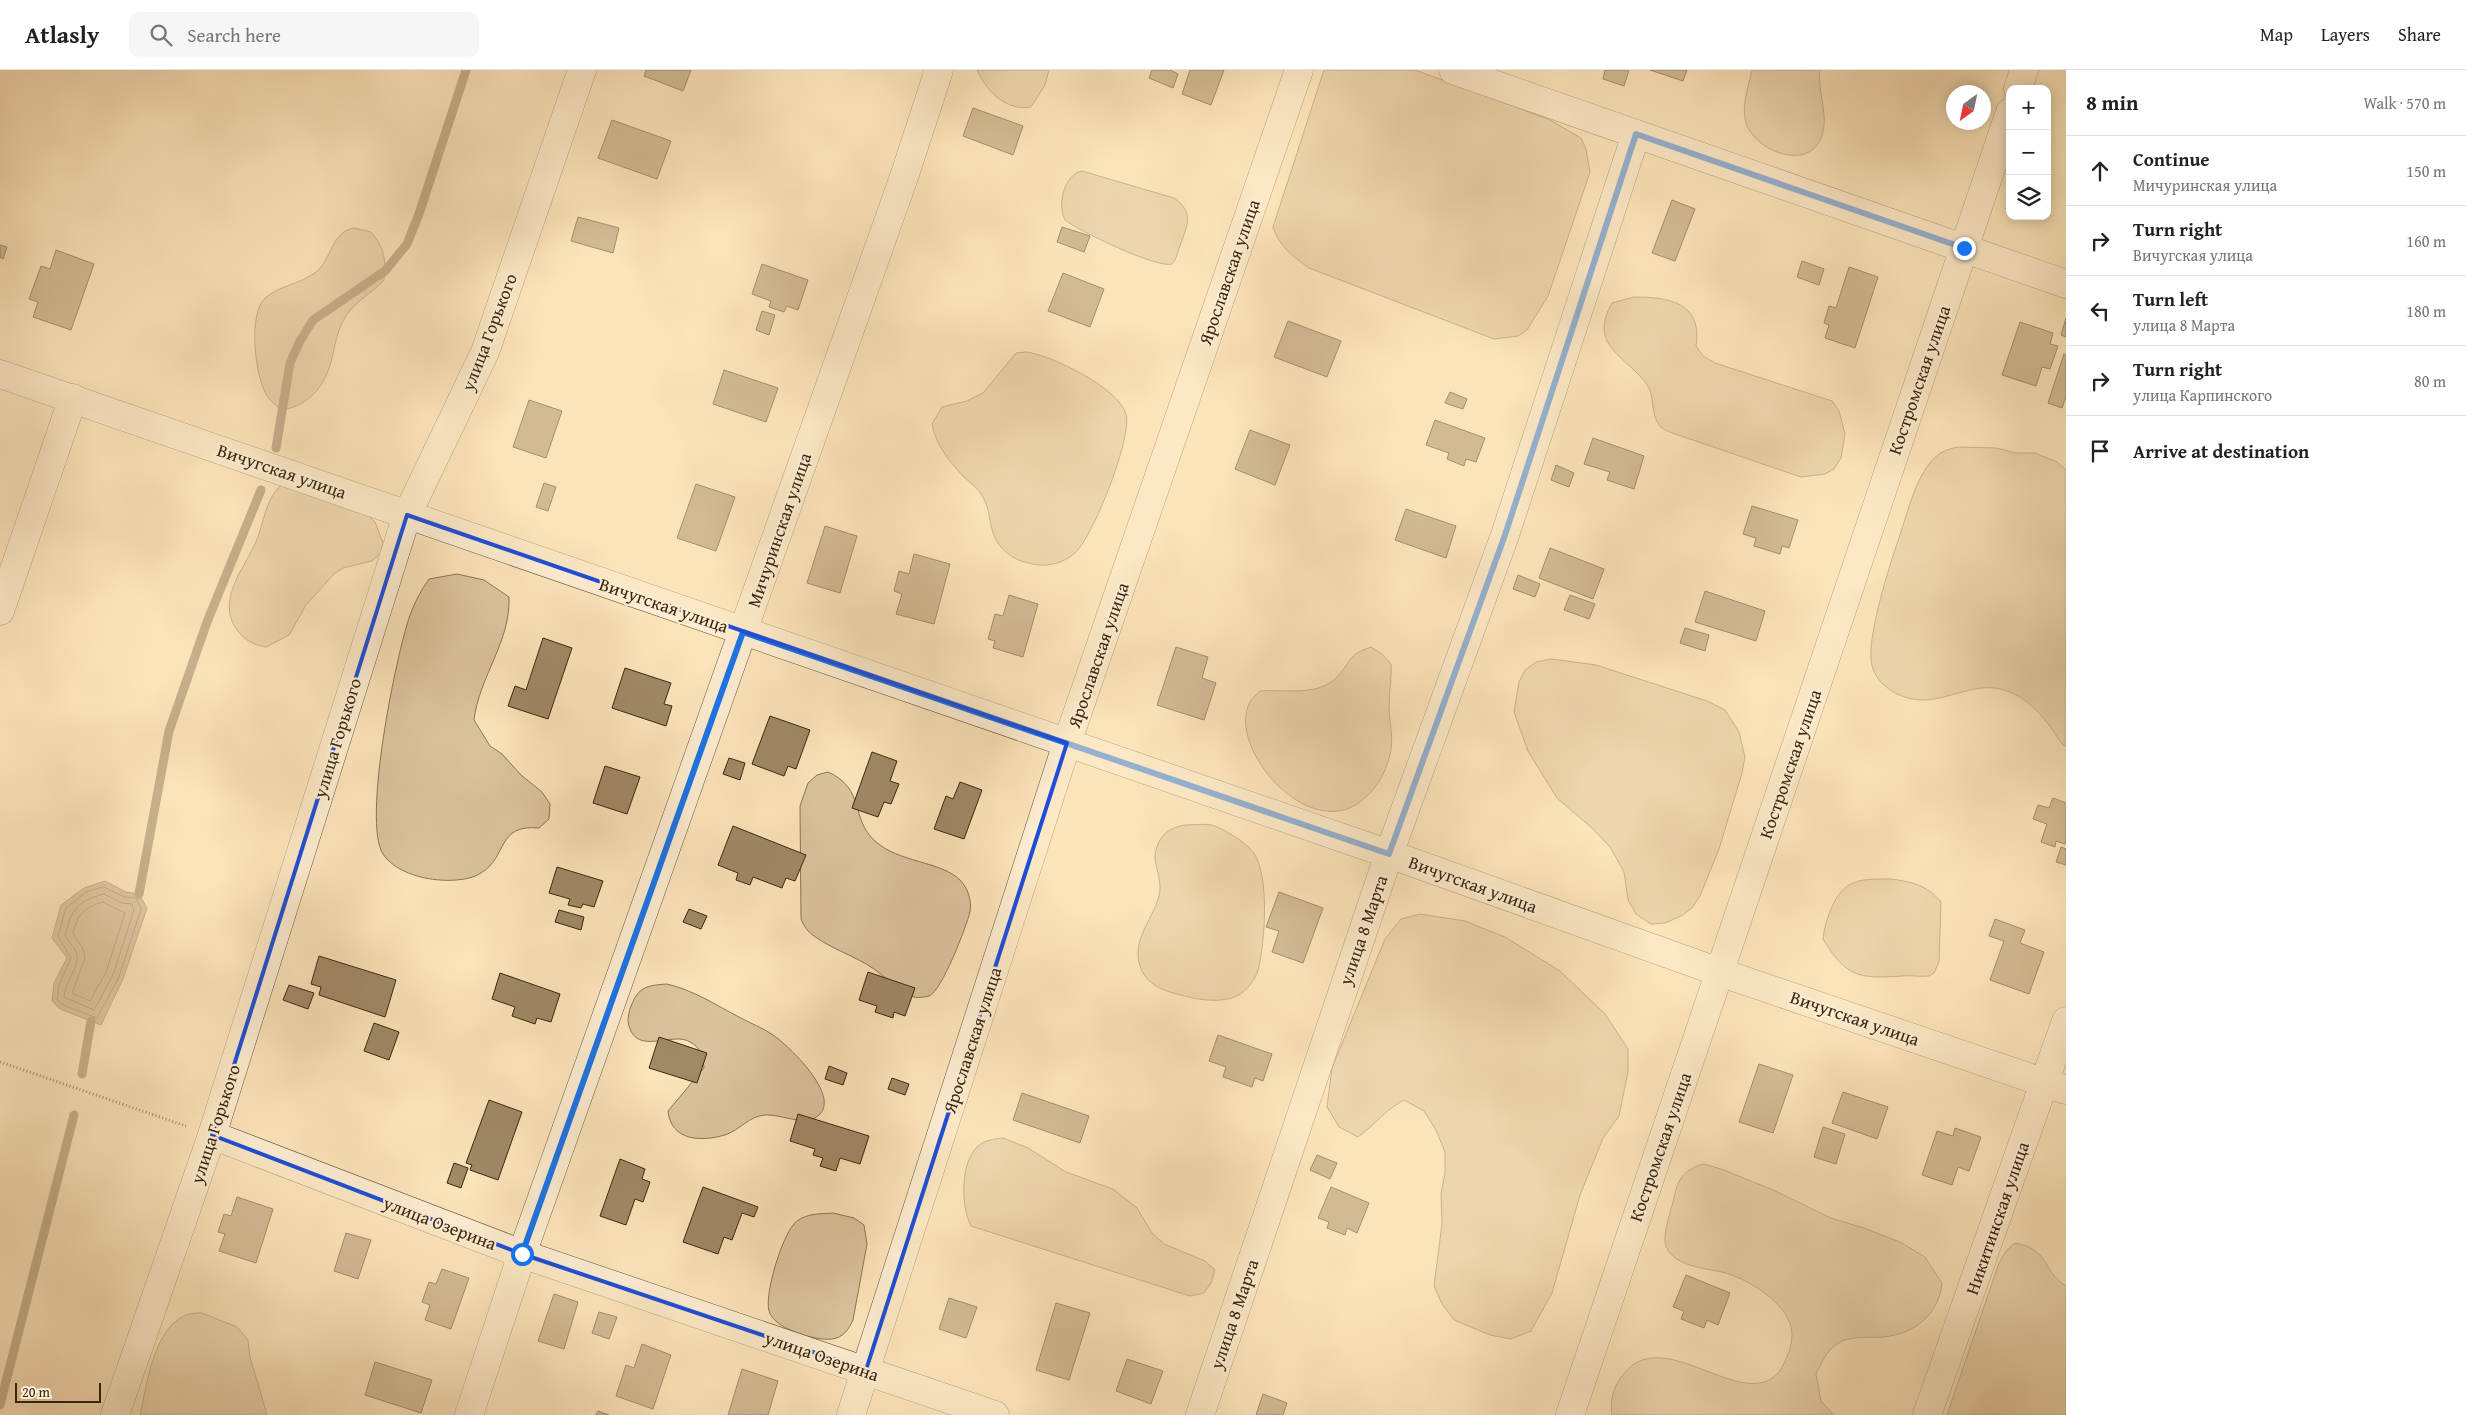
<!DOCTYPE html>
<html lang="en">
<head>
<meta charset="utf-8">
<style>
	:root { --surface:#fff; --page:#f6f6f6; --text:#222; --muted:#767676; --line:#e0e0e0 }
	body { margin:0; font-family:"Gentium Book Plus",serif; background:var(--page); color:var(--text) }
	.controls { position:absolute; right:15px; top:15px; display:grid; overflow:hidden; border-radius:10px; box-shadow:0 2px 12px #0003 }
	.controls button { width:45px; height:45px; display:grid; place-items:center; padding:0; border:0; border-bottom:1px solid var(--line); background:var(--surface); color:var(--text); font:25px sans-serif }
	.compass { position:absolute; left:1946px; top:15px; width:45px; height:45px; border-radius:50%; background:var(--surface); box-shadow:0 2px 12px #0003; rotate:213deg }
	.scale { position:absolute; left:15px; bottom:12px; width:86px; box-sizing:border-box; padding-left:5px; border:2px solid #3c260e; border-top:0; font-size:14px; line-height:18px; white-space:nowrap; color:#3c260e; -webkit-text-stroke:4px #fdedd2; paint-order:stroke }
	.stop { position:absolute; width:15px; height:15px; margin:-11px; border:4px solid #1a73e8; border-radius:50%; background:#fff }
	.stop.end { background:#1a73e8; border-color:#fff; box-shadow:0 1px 5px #0008 }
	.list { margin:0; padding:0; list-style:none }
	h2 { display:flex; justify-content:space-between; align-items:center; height:65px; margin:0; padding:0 20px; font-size:21px }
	h2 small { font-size:16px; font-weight:400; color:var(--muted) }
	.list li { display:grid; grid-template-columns:32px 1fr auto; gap:15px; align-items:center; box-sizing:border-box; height:70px; padding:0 20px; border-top:1px solid var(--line) }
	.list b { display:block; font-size:19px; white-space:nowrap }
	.list p { margin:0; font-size:16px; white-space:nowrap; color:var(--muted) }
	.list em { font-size:16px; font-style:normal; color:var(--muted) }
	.icon { flex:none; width:28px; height:28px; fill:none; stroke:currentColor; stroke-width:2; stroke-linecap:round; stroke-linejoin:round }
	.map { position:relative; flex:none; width:2066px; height:1345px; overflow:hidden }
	header { display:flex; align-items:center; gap:30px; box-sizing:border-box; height:70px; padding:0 25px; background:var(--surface); border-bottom:1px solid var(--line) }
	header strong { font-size:24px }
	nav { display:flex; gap:28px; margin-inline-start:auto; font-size:18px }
	.search { width:350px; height:45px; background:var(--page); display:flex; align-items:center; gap:12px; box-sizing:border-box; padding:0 18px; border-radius:10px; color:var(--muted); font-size:19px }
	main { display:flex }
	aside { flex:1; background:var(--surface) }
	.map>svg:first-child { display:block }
</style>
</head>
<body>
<header>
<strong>Atlasly</strong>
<div class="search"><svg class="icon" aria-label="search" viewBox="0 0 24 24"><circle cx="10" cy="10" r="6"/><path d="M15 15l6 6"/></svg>Search here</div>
<nav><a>Map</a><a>Layers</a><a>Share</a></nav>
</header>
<main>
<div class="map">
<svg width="2066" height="1345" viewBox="0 0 2066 1345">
	<rect width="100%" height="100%" fill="#fce4ba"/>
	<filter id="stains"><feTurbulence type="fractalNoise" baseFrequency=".004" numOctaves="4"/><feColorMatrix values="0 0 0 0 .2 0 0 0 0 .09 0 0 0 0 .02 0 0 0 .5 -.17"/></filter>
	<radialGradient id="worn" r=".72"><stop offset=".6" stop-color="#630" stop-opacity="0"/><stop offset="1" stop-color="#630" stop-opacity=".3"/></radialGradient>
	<!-- green -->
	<g fill="#dbc49d" stroke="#8c7556">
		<path d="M977 0H1049L1045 15 1031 37C1006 41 987 22 977 0Z"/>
		<path d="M1324 0H1415L1548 49 1581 68 1586 79 1590 102 1548 226 1527 260 1518 266 1494 269 1309 198C1292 186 1280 177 1273 157Z"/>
		<path d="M1752 0H1820C1817 22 1830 47 1821 68 1807 103 1750 79 1745 49 1742 33 1749 15 1752 0Z"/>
		<path d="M1082 101 1174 128C1195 143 1187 155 1180 176 1177 183 1177 189 1172 194 1158 199 1079 161 1065 150 1057 136 1064 104 1082 101Z"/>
		<path d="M354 158 371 162C385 178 386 190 384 210 370 225 353 232 343 251 337 263 335 275 332 288 326 315 309 336 282 340 275 335 270 331 266 324 255 304 248 245 265 228 280 215 301 214 316 202 332 189 331 162 354 158Z"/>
		<path d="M1634 227C1668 227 1703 232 1696 276L1703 286 1715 293 1832 331 1839 341 1845 364 1841 388 1834 399 1825 404 1801 407 1678 365C1673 363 1665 361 1661 357 1649 345 1656 326 1646 313 1624 285 1588 275 1612 233Z"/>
		<path d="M1026 282C1051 285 1119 318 1126 344 1133 366 1093 467 1075 483 1062 494 1045 498 1029 493 1018 491 1007 485 1000 476 988 461 992 443 983 427 979 419 972 414 965 408 950 393 936 375 932 354L942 337 967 331 983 323 1016 283Z"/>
		<path d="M1957 377 1996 378 2016 383H2035L2057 392 2066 400V677C2060 673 2057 666 2052 659 2041 644 2026 627 2007 621 1978 610 1951 630 1922 630 1899 630 1872 613 1871 589 1869 560 1889 497 1899 468 1908 442 1916 402 1939 384 1944 380 1951 379 1957 377Z"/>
		<path d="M285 412 368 445 375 452 380 465 383 473 382 482 372 491 343 498 335 503 306 535 289 565 266 577C253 575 245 570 237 560 216 531 243 500 255 474 265 452 264 428 285 412Z"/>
		<path d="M457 504 484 510 509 527C511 571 479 607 474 650L490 676 502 684 521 705 542 722 550 734 549 749 539 758C496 754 508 787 481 803 471 810 452 811 440 810 421 809 394 801 383 784 362 752 396 585 410 545 415 532 421 520 429 509Z"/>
		<path d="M1371 577 1382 584 1391 594C1392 608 1389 622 1389 636 1389 654 1395 670 1389 688 1385 703 1378 716 1366 727 1312 779 1225 677 1250 632 1252 628 1257 624 1260 621 1283 619 1319 627 1337 607 1352 591 1347 585 1371 577Z"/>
		<polygon points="1551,589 1596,595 1707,631 1725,640 1739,662 1745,687 1742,703 1719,779 1700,826 1692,838 1681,846 1665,853 1651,854 1636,844 1628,830 1624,802 1610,777 1592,758 1557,728 1528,681 1514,642 1519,612 1525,600 1536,592"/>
		<path d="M828 702C866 719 850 749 875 771 899 793 941 791 960 810 968 818 972 831 970 842 966 857 942 921 929 926 925 927 917 928 914 927 901 924 892 914 883 906 863 888 836 882 814 866 807 861 804 856 801 849L800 736 808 713 817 705Z"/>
		<path d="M1185 755C1194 755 1207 753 1215 756 1227 761 1245 772 1253 782 1270 804 1265 874 1258 900 1256 908 1249 917 1243 922 1228 935 1198 930 1181 925 1164 921 1146 915 1140 896 1130 866 1161 841 1160 817 1160 799 1149 790 1160 770 1166 760 1175 757 1185 755Z"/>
		<path d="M1891 809C1912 812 1927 815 1941 832L1939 892 1934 903 1929 906C1920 907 1911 905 1902 906 1858 909 1846 907 1823 869 1824 858 1827 849 1831 839 1844 808 1861 809 1891 809Z"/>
		<path d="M1420 844 1465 851 1505 867 1560 901 1605 944 1628 979V1002L1619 1046 1603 1068 1580 1125 1552 1223 1531 1261 1511 1269 1490 1265 1454 1250 1442 1234 1434 1216 1442 1154 1441 1124 1445 1103V1082L1436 1060 1424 1041 1404 1030C1385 1040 1376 1054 1358 1067L1339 1057 1327 1037 1332 998 1385 869 1401 849Z"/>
		<path d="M667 914C693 920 716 935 739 947 750 953 763 958 773 965 789 976 839 1024 820 1044 807 1058 782 1044 765 1045 749 1046 740 1060 725 1065 701 1072 671 1071 668 1041L704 998C703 986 701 978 690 972 673 961 637 986 629 956 626 947 631 934 636 926 643 915 655 915 667 914Z"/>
		<path d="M1003 1068 1028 1078 1066 1102 1113 1119 1137 1138 1152 1163 1164 1174 1205 1191 1215 1200 1211 1213 1204 1223 1190 1226 971 1156C961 1136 960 1094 977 1077 984 1070 994 1069 1003 1068Z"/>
		<path d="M1704 1094 1724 1100 1773 1120 1831 1148 1864 1158 1900 1172 1925 1187 1942 1213C1939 1244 1915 1264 1883 1267 1870 1268 1854 1266 1842 1271 1828 1278 1822 1291 1816 1304L1821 1331 1834 1345H1612C1610 1330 1613 1318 1622 1306 1662 1250 1743 1345 1779 1302 1786 1291 1792 1278 1792 1264 1792 1236 1750 1210 1726 1203 1707 1198 1669 1197 1665 1172 1664 1159 1671 1141 1674 1128 1677 1110 1685 1098 1704 1094Z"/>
		<path d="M833 1143 854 1148 864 1155 867 1174 853 1250C849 1259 843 1268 832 1269 815 1271 774 1259 769 1241 764 1225 783 1161 797 1151 808 1143 820 1144 833 1143Z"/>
		<path d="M2015 1173C2050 1179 2041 1200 2066 1216V1345H1947L1999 1193 2006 1181Z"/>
		<path d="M202 1243 237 1257 248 1270 250 1287 267 1345H140C147 1315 153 1261 184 1246 189 1243 197 1243 202 1243Z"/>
	</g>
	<!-- water -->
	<polygon fill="#bba380" stroke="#887152" points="105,811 126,822 139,824 147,838 123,909 101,955 60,939 52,931 54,913 67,888 52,868 61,835 84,818"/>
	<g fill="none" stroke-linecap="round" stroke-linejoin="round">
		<!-- shore -->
		<g stroke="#7c6447" stroke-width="1">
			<polygon points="104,817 124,827 136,828 141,839 119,907 97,948 63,935 57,930 59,915 71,888 58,866 66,838 86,822"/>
			<path d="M104 824 122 833 132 834 134 840 113 905 94 940 64 927C64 913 80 896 77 885 76 878 68 872 65 865 72 839 77 831 104 824Z"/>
			<path d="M103 832 125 843 106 902 90 931 72 923 85 888 83 879 73 863C78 845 83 837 103 832Z"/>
		</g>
		<!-- stream -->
		<g stroke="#887152" stroke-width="9">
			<polyline points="276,378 290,293 300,271 313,250 385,201 407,174 419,144 466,0"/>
			<polyline points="139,824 169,661 207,552 261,420"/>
			<polyline points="82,1004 91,951"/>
			<polyline points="0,1335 74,1045"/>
		</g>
	</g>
	<!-- building -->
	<g fill="#a08967" stroke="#3c260e">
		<polygon points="646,0 691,0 683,21 644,6"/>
		<polygon points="1152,0 1170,0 1178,4 1173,18 1149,8"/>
		<polygon points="1190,0 1224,0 1211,35 1182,24"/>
		<polygon points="1605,0 1629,0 1624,16 1603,9"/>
		<polygon points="1650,0 1687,0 1683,11"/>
		<polygon points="973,38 1023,56 1013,85 963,66"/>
		<polygon points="612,50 671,71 657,109 598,88"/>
		<polygon points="1672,130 1695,139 1675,191 1652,183"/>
		<polygon points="578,147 619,158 613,183 571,171"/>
		<polygon points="1062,157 1090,166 1084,182 1057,172"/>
		<polygon points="0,175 7,177 3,189 0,187"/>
		<polygon points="56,180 94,194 71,260 33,247 38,232 29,229 41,196 50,199"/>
		<polygon points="1802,191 1824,199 1819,215 1797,207"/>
		<polygon points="762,194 808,210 798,240 787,236 784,242 769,237 771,231 752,224"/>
		<polygon points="1849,197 1878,207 1855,278 1825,268 1829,255 1824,253 1829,236 1836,238"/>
		<polygon points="1063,203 1104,219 1090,257 1048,241"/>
		<polygon points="762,241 775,245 769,265 756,260"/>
		<polygon points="2066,248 2066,267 2061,265"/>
		<polygon points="1288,251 1341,271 1327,307 1274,287"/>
		<polygon points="2020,252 2053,263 2050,274 2058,276 2050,299 2042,297 2036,316 2002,305"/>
		<polygon points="2064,284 2066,285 2066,326 2062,338 2048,333"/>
		<polygon points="724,300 778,318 766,352 713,334"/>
		<polygon points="1450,322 1467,329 1463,339 1445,333"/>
		<polygon points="529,330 562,341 546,388 513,377"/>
		<polygon points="1435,350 1485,368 1476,392 1466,389 1464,396 1447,389 1449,383 1426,375"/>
		<polygon points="1250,360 1290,375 1275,415 1235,399"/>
		<polygon points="1593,368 1644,386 1634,419 1607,410 1610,402 1584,394"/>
		<polygon points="1556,395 1574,403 1569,417 1551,410"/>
		<polygon points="544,413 556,417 548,441 536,437"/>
		<polygon points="696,414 735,427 716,481 677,468"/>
		<polygon points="1752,436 1798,450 1789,478 1782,476 1780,484 1754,476 1756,468 1743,464"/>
		<polygon points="1406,439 1456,456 1446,488 1395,470"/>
		<polygon points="825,456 857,466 840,523 807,513"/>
		<polygon points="1550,478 1604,499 1593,529 1539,508"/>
		<polygon points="914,484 950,494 934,554 896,544 902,524 894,521 899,501 909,504"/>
		<polygon points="1518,505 1540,514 1535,527 1513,519"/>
		<polygon points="1705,521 1765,541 1756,571 1695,552"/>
		<polygon points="1009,525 1038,534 1023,587 993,578 995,571 988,569 995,544 1003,546"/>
		<polygon points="1570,525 1595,534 1589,549 1564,540"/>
		<polygon points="1685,558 1709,565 1705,581 1680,573"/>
		<polygon points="543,568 572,578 548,649 508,636 515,616 526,620"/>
		<polygon points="1176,577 1208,587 1202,608 1216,613 1204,650 1157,635"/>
		<polygon points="625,598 671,613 664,634 672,636 666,656 612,638"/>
		<polygon points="770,646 810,660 796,699 788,696 784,706 752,694"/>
		<polygon points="872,682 897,691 890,711 899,714 891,734 884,732 878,747 852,738"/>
		<polygon points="729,688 745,693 740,710 723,704"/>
		<polygon points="605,696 640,707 627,744 593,733"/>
		<polygon points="960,712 982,720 964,769 934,759 946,726 953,729"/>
		<polygon points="2053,728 2066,733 2066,771 2065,774 2056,771 2055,777 2041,772 2047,754 2033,749 2038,735 2049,738"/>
		<polygon points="733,756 806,785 795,811 786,808 782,818 753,807 750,815 736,810 738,803 718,795"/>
		<polygon points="2061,777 2066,779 2066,795 2056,792"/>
		<polygon points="557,797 603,811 594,837 583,834 581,838 568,835 570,829 549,823"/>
		<polygon points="1279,822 1323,838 1303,893 1272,882 1279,861 1266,857"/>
		<polygon points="689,839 707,846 701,859 683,852"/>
		<polygon points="559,840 584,847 581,860 555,852"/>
		<polygon points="1995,849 2025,860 2020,873 2044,882 2029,924 1990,910 2004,871 1989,866"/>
		<polygon points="319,886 396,910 385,947 319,925 321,917 311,914"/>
		<polygon points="868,902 915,918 905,946 894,942 893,948 875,942 877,936 859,930"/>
		<polygon points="500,903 560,924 551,952 537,948 535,954 512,946 515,937 492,929"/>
		<polygon points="289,915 314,923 308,939 283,930"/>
		<polygon points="374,953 399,962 389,990 364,981"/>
		<polygon points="1218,965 1272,984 1263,1011 1255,1008 1252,1017 1223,1007 1226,997 1209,991"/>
		<polygon points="659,967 707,983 697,1013 649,998"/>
		<polygon points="1759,994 1793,1005 1773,1063 1739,1052"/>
		<polygon points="829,996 847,1003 843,1015 825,1009"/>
		<polygon points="892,1008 909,1014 905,1025 888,1019"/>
		<polygon points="1843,1022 1888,1037 1877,1069 1832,1053"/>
		<polygon points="1022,1023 1089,1046 1080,1073 1013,1050"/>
		<polygon points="489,1030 522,1042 498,1110 470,1100 472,1095 466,1093"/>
		<polygon points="798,1044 869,1066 860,1094 840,1088 836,1101 820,1096 823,1088 813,1085 815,1079 790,1071"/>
		<polygon points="1823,1057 1845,1064 1836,1094 1814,1087"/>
		<polygon points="1955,1058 1981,1067 1969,1101 1958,1097 1952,1115 1922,1105 1937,1061 1953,1066"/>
		<polygon points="1317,1085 1337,1093 1330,1109 1310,1100"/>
		<polygon points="620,1089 645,1099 642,1109 650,1112 643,1132 635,1129 626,1155 600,1146"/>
		<polygon points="454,1093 468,1098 461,1118 447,1113"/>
		<polygon points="703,1117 758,1137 754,1147 742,1143 732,1170 724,1167 718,1184 683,1172"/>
		<polygon points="1331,1117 1369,1133 1357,1163 1347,1158 1345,1165 1327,1158 1329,1152 1318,1148"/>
		<polygon points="237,1127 273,1139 256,1193 219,1181 225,1164 218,1162 224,1144 231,1146"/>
		<polygon points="346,1163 371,1170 358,1209 334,1201"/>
		<polygon points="442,1199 469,1208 451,1259 425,1250 430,1235 422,1232 429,1212 436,1214"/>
		<polygon points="1686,1205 1730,1223 1718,1255 1707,1250 1704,1258 1681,1249 1684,1241 1673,1237"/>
		<polygon points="554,1224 578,1232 564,1279 538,1271"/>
		<polygon points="949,1228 977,1237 966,1268 939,1259"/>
		<polygon points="1056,1233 1090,1243 1069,1310 1036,1300"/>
		<polygon points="599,1242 617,1247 609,1269 592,1263"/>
		<polygon points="642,1274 671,1285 653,1339 616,1326 626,1295 634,1298"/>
		<polygon points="1127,1289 1163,1301 1151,1334 1116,1321"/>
		<polygon points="375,1292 432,1310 421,1343 365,1325"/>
		<polygon points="742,1299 778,1311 768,1345 728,1345"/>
		<polygon points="1263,1324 1287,1333 1283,1345 1256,1345"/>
		<polygon points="598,1341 609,1345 596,1345"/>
	</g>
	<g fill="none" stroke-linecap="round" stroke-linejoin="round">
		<defs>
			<g id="minor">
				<polyline points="1453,0 2066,214"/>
				<polyline points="2018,19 2024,0"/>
				<polyline points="0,304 1389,784 1719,902 2066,1020"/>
				<polyline points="0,541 73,328"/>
				<polyline points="212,1065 522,1184 995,1345"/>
				<polyline points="115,1345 212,1065 407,445 485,282 582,0"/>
				<polyline points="469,1345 522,1184 904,107 939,0"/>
				<polyline points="851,1345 1067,673 1299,0"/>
				<polyline points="1200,1345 1389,784 1505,465 1636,64"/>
				<polyline points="1570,1345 2010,42"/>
				<polyline points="1927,1345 2066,951"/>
			</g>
		</defs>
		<!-- minor casing -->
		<use href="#minor" stroke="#6c5639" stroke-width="29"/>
		<!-- path -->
		<polyline stroke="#3c260e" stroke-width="3" stroke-dasharray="1 2.5" stroke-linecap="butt" points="0,992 186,1056"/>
		<!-- minor -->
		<use href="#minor" stroke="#fdedd2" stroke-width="28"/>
	</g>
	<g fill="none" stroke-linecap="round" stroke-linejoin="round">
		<!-- route -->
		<polyline stroke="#1a73e8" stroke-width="6" points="522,1184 743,562 1389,784 1505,465 1636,64 1964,178"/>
	</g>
	<!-- marked area -->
	<path d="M0 0H2066V1345H0ZM407 445 1067 673 866 1300 522 1184 212 1065Z" fill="#fce4ba" fill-opacity=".55" fill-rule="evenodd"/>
	<path fill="none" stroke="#1d4ed8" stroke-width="4" stroke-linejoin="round" d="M407 445 1067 673 866 1300 522 1184 212 1065Z"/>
	<g text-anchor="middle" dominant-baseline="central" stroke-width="4.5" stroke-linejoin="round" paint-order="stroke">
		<!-- street labels -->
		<g font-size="18" fill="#3c260e" stroke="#fdedd2">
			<text transform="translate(1229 202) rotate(-71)">Ярославская улица</text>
			<text transform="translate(489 262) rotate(-69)">улица Горького</text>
			<text transform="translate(1919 310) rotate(-71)">Костромская улица</text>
			<text transform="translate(282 401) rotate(19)">Вичугская улица</text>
			<text transform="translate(779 460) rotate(-71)">Мичуринская улица</text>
			<text transform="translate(664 535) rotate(19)">Вичугская улица</text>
			<text transform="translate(1098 585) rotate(-71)">Ярославская улица</text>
			<text transform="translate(337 668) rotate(-73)">улица Горького</text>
			<text transform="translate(1790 694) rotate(-71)">Костромская улица</text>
			<text transform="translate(1473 814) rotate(20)">Вичугская улица</text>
			<text transform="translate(1363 860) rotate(-71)">улица 8 Марта</text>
			<text transform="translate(1855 948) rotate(19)">Вичугская улица</text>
			<text transform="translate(972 970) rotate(-72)">Ярославская улица</text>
			<text transform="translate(215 1054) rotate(-72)">улица Горького</text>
			<text transform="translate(1660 1077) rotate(-71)">Костромская улица</text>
			<text transform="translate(1997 1148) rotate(-71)">Никитинская улица</text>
			<text transform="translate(440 1153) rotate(21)">улица Озерина</text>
			<text transform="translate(1234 1244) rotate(-71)">улица 8 Марта</text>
			<text transform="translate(822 1286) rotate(19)">улица Озерина</text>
		</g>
	</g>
	<rect width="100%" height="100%" filter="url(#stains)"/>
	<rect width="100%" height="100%" fill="url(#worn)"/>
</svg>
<div class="controls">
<button>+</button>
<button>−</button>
<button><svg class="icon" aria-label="layers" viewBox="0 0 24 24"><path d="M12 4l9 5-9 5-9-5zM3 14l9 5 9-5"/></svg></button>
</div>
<svg class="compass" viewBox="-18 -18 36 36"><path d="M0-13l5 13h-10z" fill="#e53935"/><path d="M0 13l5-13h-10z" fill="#767676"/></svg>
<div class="scale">20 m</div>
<div class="stop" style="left:522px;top:1184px"></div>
<div class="stop end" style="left:1964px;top:178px"></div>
</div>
<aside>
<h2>8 min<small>Walk · 570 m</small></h2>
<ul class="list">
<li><svg class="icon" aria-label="ahead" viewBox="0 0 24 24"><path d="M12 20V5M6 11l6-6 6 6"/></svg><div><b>Continue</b><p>Мичуринская улица</p></div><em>150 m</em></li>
<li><svg class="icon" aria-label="right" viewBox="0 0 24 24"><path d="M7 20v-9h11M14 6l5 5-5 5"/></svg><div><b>Turn right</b><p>Вичугская улица</p></div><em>160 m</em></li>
<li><svg class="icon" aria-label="left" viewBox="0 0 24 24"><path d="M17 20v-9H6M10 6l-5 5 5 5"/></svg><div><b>Turn left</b><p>улица 8 Марта</p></div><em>180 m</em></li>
<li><svg class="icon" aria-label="right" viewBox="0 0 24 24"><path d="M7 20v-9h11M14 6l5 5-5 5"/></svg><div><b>Turn right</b><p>улица Карпинского</p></div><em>80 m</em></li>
<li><svg class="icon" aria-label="arrive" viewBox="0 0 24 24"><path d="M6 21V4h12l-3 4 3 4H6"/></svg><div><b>Arrive at destination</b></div></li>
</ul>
</aside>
</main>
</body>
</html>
